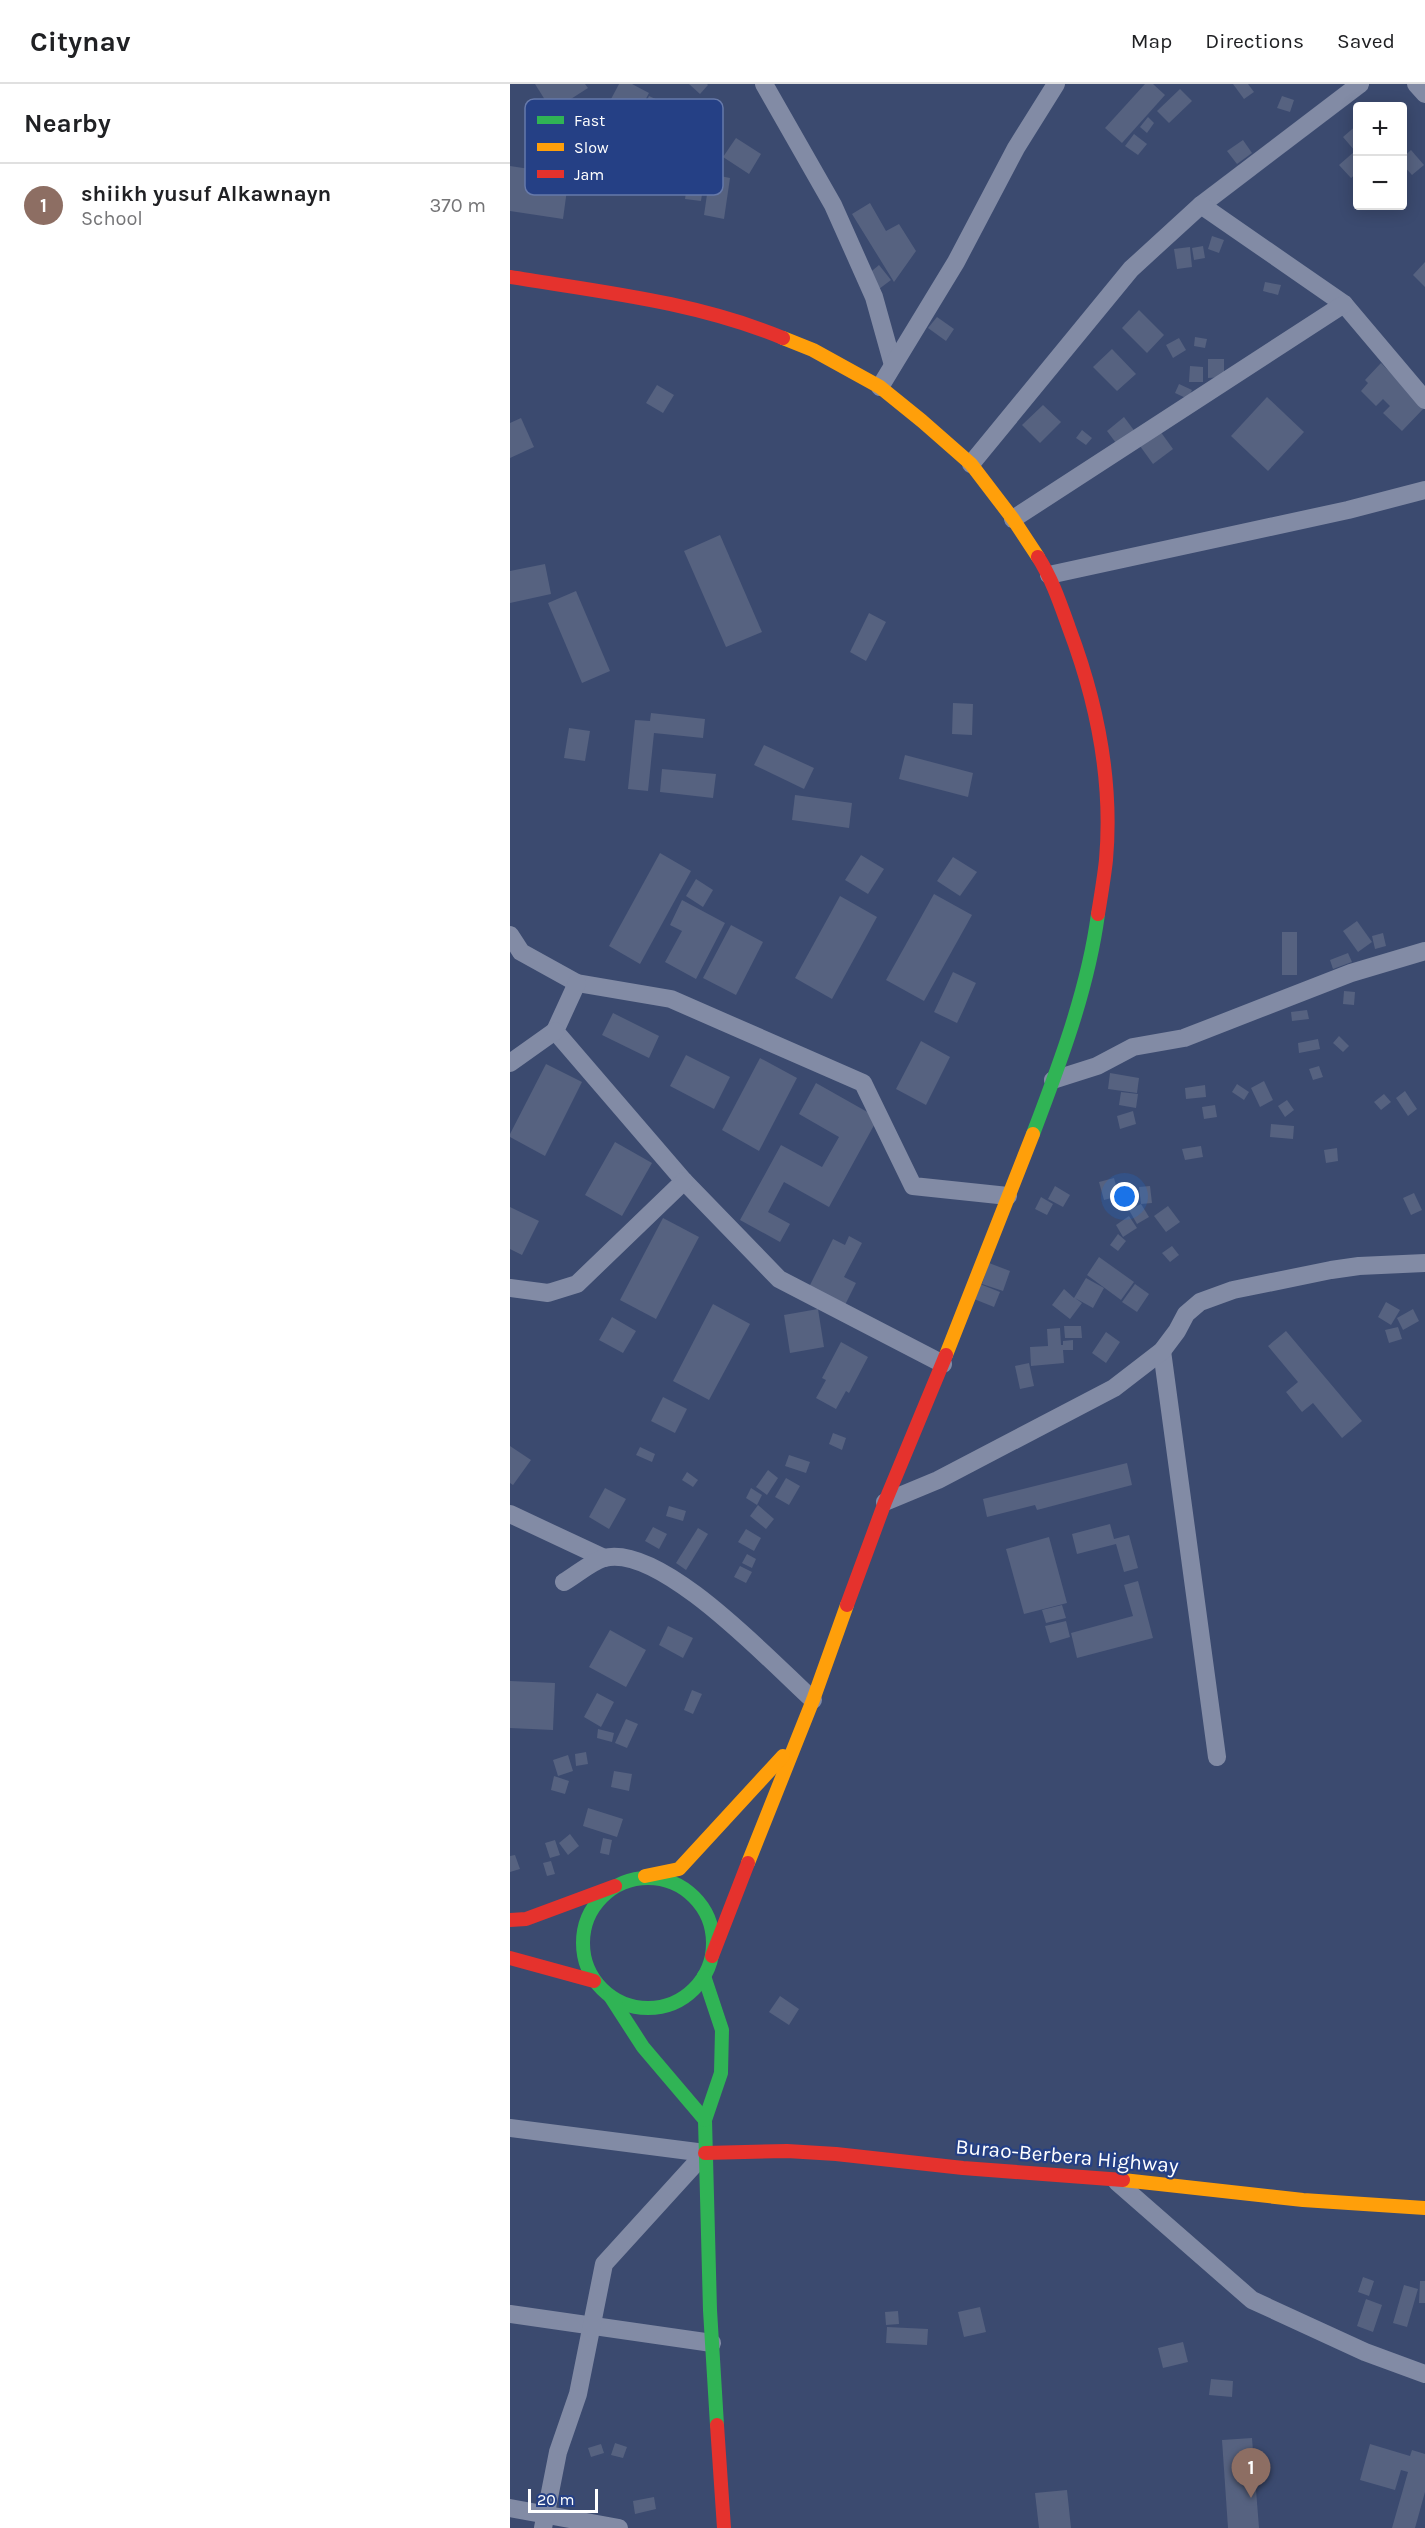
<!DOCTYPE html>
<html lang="en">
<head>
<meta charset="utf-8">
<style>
	:root { --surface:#fff; --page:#f2f2f2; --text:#202124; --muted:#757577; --line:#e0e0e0; --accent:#656970 }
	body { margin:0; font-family:Karla,sans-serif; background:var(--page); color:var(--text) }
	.controls { position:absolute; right:18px; top:18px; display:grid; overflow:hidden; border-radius:6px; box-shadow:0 3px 15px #0003 }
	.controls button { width:54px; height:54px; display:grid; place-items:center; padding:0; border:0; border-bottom:2px solid var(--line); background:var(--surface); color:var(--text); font:30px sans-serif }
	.scale { position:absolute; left:18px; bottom:15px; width:70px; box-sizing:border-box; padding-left:6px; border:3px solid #fff; border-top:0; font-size:16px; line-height:21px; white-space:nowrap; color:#fff; -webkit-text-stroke:4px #254085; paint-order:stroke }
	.you { position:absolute; left:615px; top:1113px; width:21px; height:21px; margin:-15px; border:4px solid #fff; border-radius:50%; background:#1a73e8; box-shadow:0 0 0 9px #1a73e833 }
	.badge { display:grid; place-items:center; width:39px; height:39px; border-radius:50%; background:var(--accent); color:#fff; font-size:20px; font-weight:700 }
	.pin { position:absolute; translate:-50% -50px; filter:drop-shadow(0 2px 3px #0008) }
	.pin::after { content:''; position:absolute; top:32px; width:21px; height:18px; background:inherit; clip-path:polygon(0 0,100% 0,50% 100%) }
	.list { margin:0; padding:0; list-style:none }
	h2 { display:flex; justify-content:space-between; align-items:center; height:78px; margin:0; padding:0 24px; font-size:26px }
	h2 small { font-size:20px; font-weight:400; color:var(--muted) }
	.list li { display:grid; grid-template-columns:39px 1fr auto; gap:18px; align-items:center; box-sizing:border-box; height:84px; padding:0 24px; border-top:2px solid var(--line) }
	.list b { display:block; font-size:22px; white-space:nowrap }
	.list p { margin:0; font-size:20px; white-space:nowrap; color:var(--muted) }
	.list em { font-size:20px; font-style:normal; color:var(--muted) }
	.map { position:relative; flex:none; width:915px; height:2444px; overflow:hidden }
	header { display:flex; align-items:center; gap:36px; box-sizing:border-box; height:84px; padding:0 30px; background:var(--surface); border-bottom:2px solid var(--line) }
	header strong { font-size:28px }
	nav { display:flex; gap:33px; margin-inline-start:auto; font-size:21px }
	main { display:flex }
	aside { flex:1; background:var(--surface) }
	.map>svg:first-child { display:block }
</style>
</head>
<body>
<header>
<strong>Citynav</strong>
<nav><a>Map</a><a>Directions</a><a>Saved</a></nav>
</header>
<main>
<aside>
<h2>Nearby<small></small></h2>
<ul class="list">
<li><span class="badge" style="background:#8d6e63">1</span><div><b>shiikh yusuf Alkawnayn</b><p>School</p></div><em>370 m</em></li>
</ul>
</aside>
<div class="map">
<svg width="915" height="2444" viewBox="0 0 915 2444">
	<rect width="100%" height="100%" fill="#3b4a6f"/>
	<!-- building -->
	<g fill="#566280">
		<polygon points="25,0 75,0 78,4 42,27"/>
		<polygon points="109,0 122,0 139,9 118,48 91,34"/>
		<polygon points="179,0 197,0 198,1 190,10"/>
		<polygon points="635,0 643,0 655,11 612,59 595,44"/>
		<polygon points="723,0 738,0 744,8 734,15"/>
		<polygon points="670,5 682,17 659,39 647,27"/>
		<polygon points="139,12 184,33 164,74 120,52"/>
		<polygon points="772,12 784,16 780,28 767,24"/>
		<polygon points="638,33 644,39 637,49 630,43"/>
		<polygon points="848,40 848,88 841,94 829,81 845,67 833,53"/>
		<polygon points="624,50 637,60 628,71 615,62"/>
		<polygon points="226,54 251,70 239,90 213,73"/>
		<polygon points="733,56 742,69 727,80 717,67"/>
		<polygon points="901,66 914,81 902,91 892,80 892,74"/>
		<polygon points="0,82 59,91 53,135 0,127"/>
		<polygon points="179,88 195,90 191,117 175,115"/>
		<polygon points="200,90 220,94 214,135 194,131"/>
		<polygon points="360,119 376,147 389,140 406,167 384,198 342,130"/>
		<polygon points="702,152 714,156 709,169 698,165"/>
		<polygon points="693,162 695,174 684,176 682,164"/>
		<polygon points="680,163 682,183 667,185 664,165"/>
		<polygon points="915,178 915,203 903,191"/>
		<polygon points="369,181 381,196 369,205 357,191"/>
		<polygon points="755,198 771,201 768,211 753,207"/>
		<polygon points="629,226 654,251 637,269 612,244"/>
		<polygon points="427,233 444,245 436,257 418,244"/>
		<polygon points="685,253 697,255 695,264 684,262"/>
		<polygon points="669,254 676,266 663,274 656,261"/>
		<polygon points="602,265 626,290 607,307 583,283"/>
		<polygon points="698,275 714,275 714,293 698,294"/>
		<polygon points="871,279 915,323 892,347 873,329 880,322 873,315 866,322 851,307 858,299 855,296"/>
		<polygon points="680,282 693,283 693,298 679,298"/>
		<polygon points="669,300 682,306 678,315 665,309"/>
		<polygon points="147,301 164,311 153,329 136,319"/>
		<polygon points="757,313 794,348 758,387 721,352"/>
		<polygon points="533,321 551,338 530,359 512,341"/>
		<polygon points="614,333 626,349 609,363 597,347"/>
		<polygon points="11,334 24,363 0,374 0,339"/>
		<polygon points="572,346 582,354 576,361 566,354"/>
		<polygon points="650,347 663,365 643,380 630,362"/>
		<polygon points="210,451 252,548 216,563 174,467"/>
		<polygon points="35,480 41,510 0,519 0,487"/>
		<polygon points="66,507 100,587 72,599 38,519"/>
		<polygon points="359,529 376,538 356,577 340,568"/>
		<polygon points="443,619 463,620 462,651 442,650"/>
		<polygon points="141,629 195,635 193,654 144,649 138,707 118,705 125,636 140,637"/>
		<polygon points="59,644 80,647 75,677 54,674"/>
		<polygon points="254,661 304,684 294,705 244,681"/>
		<polygon points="395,671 463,689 458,713 389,695"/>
		<polygon points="152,685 206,690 203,714 150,708"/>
		<polygon points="285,711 342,719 339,744 282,736"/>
		<polygon points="150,769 181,787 130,880 99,862"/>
		<polygon points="351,771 374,785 358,810 335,796"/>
		<polygon points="443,773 467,788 450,812 427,797"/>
		<polygon points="186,795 203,806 193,823 176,812"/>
		<polygon points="424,810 462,831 414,917 376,896"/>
		<polygon points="330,812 367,833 322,915 285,894"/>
		<polygon points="172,816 215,839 186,895 155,878 172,847 160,841"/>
		<polygon points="847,837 862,858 848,868 833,847"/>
		<polygon points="221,841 253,858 226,911 193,894"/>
		<rect x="772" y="848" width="15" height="43"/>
		<polygon points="873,849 876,862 865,865 862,852"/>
		<polygon points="838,869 842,878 823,885 820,876"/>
		<polygon points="443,888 466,899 447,939 424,928"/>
		<polygon points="834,907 845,908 844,921 833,920"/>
		<polygon points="797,926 799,935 782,937 781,928"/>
		<polygon points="103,929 149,952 139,974 92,951"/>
		<polygon points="829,952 839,962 833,968 823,959"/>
		<polygon points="808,955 810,965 789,969 788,959"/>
		<polygon points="411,957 440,973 416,1021 386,1005"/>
		<polygon points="176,971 220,993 204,1025 160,1002"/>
		<polygon points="250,974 287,994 249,1067 212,1046"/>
		<polygon points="36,980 72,998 35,1072 0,1053 0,1050"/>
		<polygon points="809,982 813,993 803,996 799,985"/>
		<polygon points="600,989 629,994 627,1009 598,1005"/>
		<polygon points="754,997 763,1016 750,1023 741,1004"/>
		<polygon points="306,999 368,1034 319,1123 274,1098 258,1128 280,1140 270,1158 230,1136 271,1061 312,1083 329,1053 289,1030"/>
		<polygon points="727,1000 739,1008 734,1016 722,1008"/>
		<polygon points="695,1001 696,1013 676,1015 675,1004"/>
		<polygon points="895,1007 907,1025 898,1032 886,1014"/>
		<polygon points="611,1008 628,1010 626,1024 609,1021"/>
		<polygon points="874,1010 881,1018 871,1026 864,1018"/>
		<polygon points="777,1016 784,1026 775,1033 768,1022"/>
		<polygon points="705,1021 707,1033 694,1035 692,1023"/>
		<polygon points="623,1027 626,1040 610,1045 607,1032"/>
		<polygon points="761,1040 784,1042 783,1055 760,1053"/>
		<polygon points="105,1058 142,1079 112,1132 75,1111"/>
		<polygon points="691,1062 693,1073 675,1076 672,1065"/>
		<polygon points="827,1064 828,1077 816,1079 814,1066"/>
		<polygon points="604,1094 609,1112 594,1116 589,1098"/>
		<polygon points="545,1102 560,1111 553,1123 538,1115"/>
		<polygon points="640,1102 642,1119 631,1120 629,1103"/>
		<polygon points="904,1109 912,1126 901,1131 893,1114"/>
		<polygon points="531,1113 543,1120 537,1131 525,1125"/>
		<polygon points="631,1120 639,1133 627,1140 619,1126"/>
		<polygon points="658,1122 670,1138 656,1148 644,1132"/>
		<polygon points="0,1123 29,1137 12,1171 0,1165"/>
		<polygon points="619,1132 627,1144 613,1153 606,1141"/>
		<polygon points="153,1134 189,1153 146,1235 110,1216"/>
		<polygon points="608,1150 616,1157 608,1167 600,1161"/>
		<polygon points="339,1152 352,1159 334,1193 346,1199 333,1225 297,1207 323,1155 335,1161"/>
		<polygon points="662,1162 669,1171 660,1178 652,1169"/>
		<polygon points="589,1173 624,1198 611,1216 577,1191"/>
		<polygon points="479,1179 500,1187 493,1207 472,1200"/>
		<polygon points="576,1194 594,1204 583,1224 565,1214 572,1219 560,1235 542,1221 554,1205 564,1214"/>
		<polygon points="470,1200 490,1208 484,1223 464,1215"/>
		<polygon points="625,1200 639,1210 627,1228 612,1218"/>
		<polygon points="876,1218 890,1226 881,1241 868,1233"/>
		<polygon points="203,1220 240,1240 199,1316 163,1297"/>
		<polygon points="308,1225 314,1263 280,1269 274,1231"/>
		<polygon points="903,1225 909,1237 893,1246 887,1234"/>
		<polygon points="102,1233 126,1247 113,1269 89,1256"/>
		<polygon points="554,1242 571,1242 572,1254 555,1254"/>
		<polygon points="888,1243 892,1255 879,1259 875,1246"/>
		<polygon points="550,1244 551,1261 553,1261 553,1257 563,1256 563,1266 553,1266 554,1279 521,1282 520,1263 538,1262 537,1245"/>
		<polygon points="776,1247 852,1337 832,1354 803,1319 792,1328 776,1308 788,1298 758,1262"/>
		<polygon points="596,1248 610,1258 596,1279 582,1269"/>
		<polygon points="331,1258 358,1273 339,1309 336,1307 326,1325 306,1314 316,1296 312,1294"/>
		<polygon points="519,1279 524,1302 510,1305 505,1282"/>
		<polygon points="153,1313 177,1325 165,1349 141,1337"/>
		<polygon points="323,1349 336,1354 332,1366 319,1360"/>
		<polygon points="0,1362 21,1376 3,1401 0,1399"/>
		<polygon points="130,1363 145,1370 142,1378 126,1371"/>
		<polygon points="279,1371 300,1378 296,1389 275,1382"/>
		<polygon points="617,1379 622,1401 527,1426 525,1421 477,1433 473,1415"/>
		<polygon points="258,1386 268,1394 257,1411 246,1403"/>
		<polygon points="177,1388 188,1396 183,1403 172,1396"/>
		<polygon points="276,1394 290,1402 279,1421 265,1413"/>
		<polygon points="95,1404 116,1415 99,1445 79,1433"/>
		<polygon points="241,1404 252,1411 247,1421 236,1414"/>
		<polygon points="248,1421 264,1435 256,1445 240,1432"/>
		<polygon points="159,1422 176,1427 173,1437 156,1432"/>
		<polygon points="600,1440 604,1455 619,1451 628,1484 614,1488 606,1460 567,1470 562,1450"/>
		<polygon points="143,1443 157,1450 149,1465 135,1457"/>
		<polygon points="188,1444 198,1450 176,1486 166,1479"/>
		<polygon points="236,1445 251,1454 244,1467 228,1458"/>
		<polygon points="539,1453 557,1519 514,1530 496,1465"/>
		<polygon points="237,1470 246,1475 242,1484 232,1479"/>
		<polygon points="230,1482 242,1488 236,1499 224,1493"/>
		<polygon points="628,1497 643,1554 567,1574 561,1549 623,1532 614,1501"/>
		<polygon points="552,1521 556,1534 536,1539 532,1526"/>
		<polygon points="556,1537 560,1553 540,1559 535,1542"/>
		<polygon points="158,1542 183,1554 173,1574 149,1561"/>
		<polygon points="100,1546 136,1566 116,1603 79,1583"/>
		<polygon points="0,1597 45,1599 43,1646 0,1644"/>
		<polygon points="182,1606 192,1610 183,1630 174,1626"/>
		<polygon points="87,1609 104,1618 91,1643 74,1633"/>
		<polygon points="116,1635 128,1640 117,1664 105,1659"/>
		<polygon points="88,1645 104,1649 102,1658 87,1654"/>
		<polygon points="76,1668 78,1680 66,1682 65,1670"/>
		<polygon points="58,1671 63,1687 48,1692 43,1676"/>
		<polygon points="104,1687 122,1690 119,1707 101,1703"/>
		<polygon points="44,1692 59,1697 55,1710 41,1706"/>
		<polygon points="78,1724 113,1735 107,1753 73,1742"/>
		<polygon points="60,1750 69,1762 58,1771 49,1759"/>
		<polygon points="93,1754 102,1756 99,1771 90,1769"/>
		<polygon points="45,1756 50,1771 40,1774 35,1759"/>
		<polygon points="5,1771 10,1785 0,1788 0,1772"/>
		<polygon points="41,1777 45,1790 37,1792 33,1779"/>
		<polygon points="270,1912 289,1925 279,1941 259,1928"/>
		<polygon points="853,2193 864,2197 859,2212 848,2208"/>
		<polygon points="910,2197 915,2197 915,2219 909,2219"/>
		<polygon points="894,2201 908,2205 897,2243 883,2239"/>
		<polygon points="856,2215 872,2221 863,2248 847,2242"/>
		<polygon points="470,2223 476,2248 454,2253 448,2228"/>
		<polygon points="388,2227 389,2240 376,2241 375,2228"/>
		<polygon points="377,2243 418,2245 417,2261 376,2259"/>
		<polygon points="673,2258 678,2278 653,2284 648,2264"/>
		<polygon points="701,2295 723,2297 722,2313 699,2311"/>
		<polygon points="742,2354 749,2444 718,2444 712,2356"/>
		<polygon points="105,2359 117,2363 113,2374 101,2371"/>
		<polygon points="91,2360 94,2369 81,2373 78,2364"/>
		<polygon points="860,2360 900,2372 902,2366 915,2370 915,2408 905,2444 882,2444 898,2388 891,2386 885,2406 850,2396"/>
		<polygon points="557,2406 561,2444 529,2444 525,2409"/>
		<polygon points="144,2413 146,2425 125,2430 123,2417"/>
	</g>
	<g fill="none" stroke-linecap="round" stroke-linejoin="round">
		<!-- street -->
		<g stroke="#828ba5" stroke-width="18">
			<polyline points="254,0 323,121 364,213 383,281"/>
			<polyline points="906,0 915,10"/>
			<polyline points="691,121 850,0"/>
			<polyline points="370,303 446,178 506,64 546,0"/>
			<polyline points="461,380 621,185 691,121 834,220 915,316"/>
			<polyline points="503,435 834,220"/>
			<polyline points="539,491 838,426 915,406"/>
			<polyline points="0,851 11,868 67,899 161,915 353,999 403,1102 498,1112"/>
			<polyline points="67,899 45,947 174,1097 269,1195 433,1280"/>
			<polyline points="0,979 45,947"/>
			<polyline points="543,996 587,982 623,963 674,954 841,889 915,867"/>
			<polyline points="0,1204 38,1209 67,1200 174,1097"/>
			<polyline points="652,1267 707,1673"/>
			<polyline points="375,1418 428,1396 604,1304 652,1267 667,1247 676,1230 690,1218 723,1206 821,1186 849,1182 915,1179"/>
			<polyline points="0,1430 94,1474"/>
			<path d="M54 1498C66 1491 81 1478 94 1474 151 1459 262 1579 303 1616"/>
			<polyline points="0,2044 195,2069"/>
			<polyline points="607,2098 742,2216 855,2268 915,2290"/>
			<polyline points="0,2230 202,2259"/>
			<polyline points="0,2424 109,2444"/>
			<polyline points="33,2444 48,2368 68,2310 94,2180 195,2069"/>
		</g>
		<!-- fast -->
		<g stroke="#30b455" stroke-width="14">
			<path d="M523 1050C550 979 578 905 588 830"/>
			<circle cx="138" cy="1859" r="65"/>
			<polyline points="194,1892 212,1946 211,1989 195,2036 200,2226 207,2341"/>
			<polyline points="100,1912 133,1963 195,2036"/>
		</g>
		<!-- slow -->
		<g stroke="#ff9f0a" stroke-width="14">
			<polyline points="273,254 303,266 370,303 412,337 461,380 503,435 528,473"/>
			<polyline points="436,1271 523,1050"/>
			<polyline points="238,1779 303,1616 337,1521"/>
			<polyline points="135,1792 169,1785 273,1672"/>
			<polyline points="613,2096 793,2116 915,2124"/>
		</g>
		<!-- jam -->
		<g stroke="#e5322d" stroke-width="14">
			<path d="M0 193C92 208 186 218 273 254"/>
			<path d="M528 473C542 495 550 519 559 544 587 618 603 696 596 776 594 794 591 812 588 830"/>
			<polyline points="337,1521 375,1418 436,1271"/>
			<polyline points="0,1836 16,1835 105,1802"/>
			<polyline points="202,1872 238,1779"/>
			<polyline points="0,1874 84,1897"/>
			<polyline points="195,2069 277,2067 326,2070 453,2084 613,2096"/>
			<polyline points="207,2341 214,2444"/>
		</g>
	</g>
	<g text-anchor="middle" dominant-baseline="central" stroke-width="4.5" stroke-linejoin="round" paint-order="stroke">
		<!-- street labels -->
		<g font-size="21" fill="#fff" stroke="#254085">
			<text transform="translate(557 2072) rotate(5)">Burao-Berbera Highway</text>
		</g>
	</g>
	<!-- legend -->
	<rect x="15" y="15" width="198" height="96" rx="9" fill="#254085" stroke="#6679aa" stroke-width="1.5"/>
	<rect x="27" y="32" width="27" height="8" fill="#30b455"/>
	<rect x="27" y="59" width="27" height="8" fill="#ff9f0a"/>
	<rect x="27" y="86" width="27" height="8" fill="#e5322d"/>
	<g font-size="16" fill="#fff">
		<text x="64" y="42">Fast</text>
		<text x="64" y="69">Slow</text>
		<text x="64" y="96">Jam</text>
	</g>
</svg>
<div class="controls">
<button>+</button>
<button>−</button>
</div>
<div class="scale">20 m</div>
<div class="you"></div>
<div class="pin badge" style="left:741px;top:2414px;background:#8d6e63">1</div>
</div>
</main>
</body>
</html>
